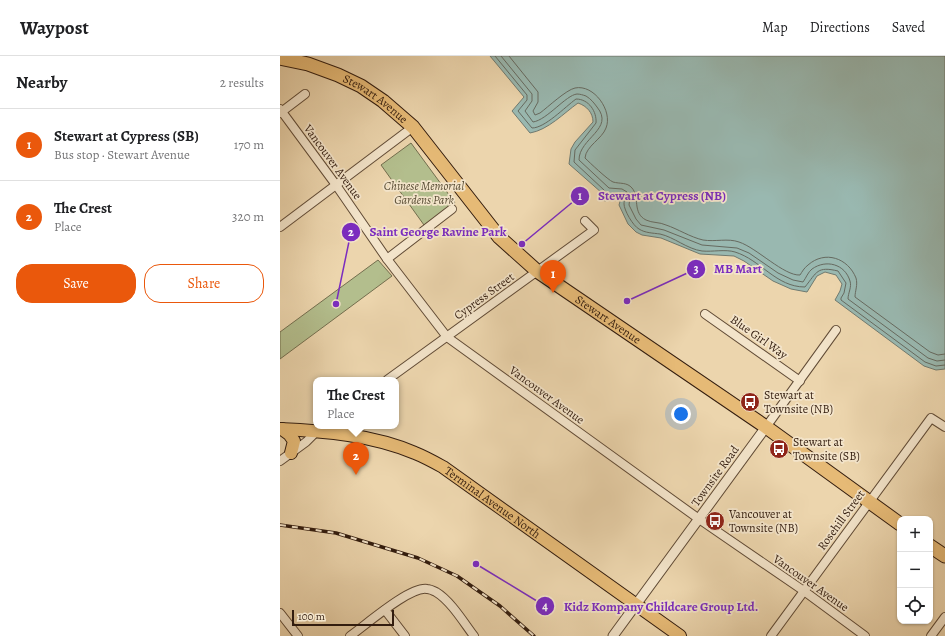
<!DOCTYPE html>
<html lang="en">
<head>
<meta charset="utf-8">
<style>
	:root { --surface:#fff; --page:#f6f6f6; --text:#202124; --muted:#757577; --line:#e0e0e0; --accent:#ea580c }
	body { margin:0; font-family:Alegreya,serif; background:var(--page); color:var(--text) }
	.controls { position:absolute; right:12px; bottom:12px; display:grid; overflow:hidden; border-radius:8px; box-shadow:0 1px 3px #0004 }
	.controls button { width:36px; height:36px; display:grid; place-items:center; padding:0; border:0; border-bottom:1px solid var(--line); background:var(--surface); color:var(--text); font:20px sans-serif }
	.scale { position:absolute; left:12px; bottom:10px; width:102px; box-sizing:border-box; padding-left:4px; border:2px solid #331d0f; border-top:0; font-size:11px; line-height:14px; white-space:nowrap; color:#331d0f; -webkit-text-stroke:3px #f3e4ca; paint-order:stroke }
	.you { position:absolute; left:401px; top:358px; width:14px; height:14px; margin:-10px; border:3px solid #fff; border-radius:50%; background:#1a73e8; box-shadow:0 0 0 6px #1a73e833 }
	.badge { display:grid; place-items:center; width:26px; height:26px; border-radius:50%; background:var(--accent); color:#fff; font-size:13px; font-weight:700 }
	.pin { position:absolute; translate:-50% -33px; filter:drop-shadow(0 1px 2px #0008) }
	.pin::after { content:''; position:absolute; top:21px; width:14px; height:12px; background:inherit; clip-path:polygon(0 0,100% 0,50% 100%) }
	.popup { position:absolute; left:33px; top:321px; width:86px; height:52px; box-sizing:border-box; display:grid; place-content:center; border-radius:8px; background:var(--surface); filter:drop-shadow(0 1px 3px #0005); font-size:13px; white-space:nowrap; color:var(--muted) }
	.popup b { font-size:15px; color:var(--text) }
	.popup::after { content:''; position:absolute; left:50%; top:100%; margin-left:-8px; border:8px solid transparent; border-top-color:var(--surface) }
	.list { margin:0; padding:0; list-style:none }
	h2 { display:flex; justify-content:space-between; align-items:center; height:52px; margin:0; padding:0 16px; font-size:17px }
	h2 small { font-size:13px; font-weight:400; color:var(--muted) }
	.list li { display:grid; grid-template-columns:26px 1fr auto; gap:12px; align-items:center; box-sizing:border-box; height:72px; padding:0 16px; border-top:1px solid var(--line) }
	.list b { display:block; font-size:15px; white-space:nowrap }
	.list p { margin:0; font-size:13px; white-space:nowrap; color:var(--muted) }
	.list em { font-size:13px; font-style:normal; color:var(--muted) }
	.actions { display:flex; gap:8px; padding:12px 16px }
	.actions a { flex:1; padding:9px 0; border:1px solid var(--accent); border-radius:16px; text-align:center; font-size:14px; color:var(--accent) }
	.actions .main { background:var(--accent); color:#fff }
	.icon { flex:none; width:22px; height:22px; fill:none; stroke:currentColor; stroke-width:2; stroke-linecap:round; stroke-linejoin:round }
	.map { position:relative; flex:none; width:665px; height:580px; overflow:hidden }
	header { display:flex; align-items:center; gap:24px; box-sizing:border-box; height:56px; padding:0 20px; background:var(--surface); border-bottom:1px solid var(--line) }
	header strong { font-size:19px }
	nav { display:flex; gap:22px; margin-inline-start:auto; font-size:14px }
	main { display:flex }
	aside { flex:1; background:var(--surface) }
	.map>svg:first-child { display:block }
</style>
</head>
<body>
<header>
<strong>Waypost</strong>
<nav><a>Map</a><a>Directions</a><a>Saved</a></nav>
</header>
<main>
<aside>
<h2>Nearby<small>2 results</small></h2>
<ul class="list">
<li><span class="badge">1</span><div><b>Stewart at Cypress (SB)</b><p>Bus stop · Stewart Avenue</p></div><em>170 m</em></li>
<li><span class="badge">2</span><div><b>The Crest</b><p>Place</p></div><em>320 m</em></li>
</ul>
<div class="actions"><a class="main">Save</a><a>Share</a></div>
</aside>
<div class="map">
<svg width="665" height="580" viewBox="0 0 665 580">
	<rect width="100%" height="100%" fill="#ecd5ad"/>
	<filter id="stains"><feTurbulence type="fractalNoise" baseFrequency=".005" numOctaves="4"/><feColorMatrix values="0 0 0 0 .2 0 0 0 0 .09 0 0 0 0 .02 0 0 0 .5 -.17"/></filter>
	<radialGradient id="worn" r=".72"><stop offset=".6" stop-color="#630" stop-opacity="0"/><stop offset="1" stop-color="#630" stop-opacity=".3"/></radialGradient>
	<!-- green -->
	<g fill="#b3be8d" stroke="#736e4e">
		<polygon points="131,87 175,147 144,169 101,109"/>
		<polygon points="98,204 112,220 0,303 0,276"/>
	</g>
	<!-- water -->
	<path fill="#99b8b0" stroke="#707a70" d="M210 0H665V313L656 314 644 310 555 244 560 235 562 228 556 219 545 216 537 220 527 236 511 233 493 225 464 205 454 200 420 198 381 182 362 179 356 176 348 168 339 149 341 142 335 141 325 145 322 143V137L289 108 291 93 295 86 313 66C313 57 307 50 298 47 284 57 268 74 250 77L232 55 244 41Z"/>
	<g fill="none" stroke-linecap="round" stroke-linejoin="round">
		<!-- shore -->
		<g stroke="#666a60" stroke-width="1">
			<path d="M215 0 247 39V44L238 55 252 72C265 72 285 51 296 43 309 43 317 56 316 67L295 94 294 106 324 134 327 139 335 137 344 139C346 143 344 144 344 148 344 154 353 170 359 173 365 177 373 177 380 178 394 181 407 193 422 195 433 196 445 193 455 196 481 204 496 231 525 231 537 216 537 210 558 215L566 227 564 237 561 242V244L645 306 656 310 665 309"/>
			<path d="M221 0 252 38V45L245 55 253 66C267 64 286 39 297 38 300 38 303 39 306 40 311 43 314 47 317 51 335 73 299 82 299 104L329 132 342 133 347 136 350 141 349 149 356 163 361 169 384 174 422 189 457 192 469 197 498 217 513 224 523 226C526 222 528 216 532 213 546 203 565 208 570 225 572 231 568 237 568 243L648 302 657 305 665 304"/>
			<path d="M229 0 258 36V46L253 55 255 59 260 57C268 51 286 34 295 32 314 28 333 55 326 72 322 83 306 90 305 102 309 106 328 124 333 126 340 128 347 126 352 132 360 141 352 157 366 164 372 167 380 166 386 169 398 173 410 181 423 184 435 186 448 182 459 186 477 192 504 220 520 219 522 216 524 212 528 209 545 194 568 202 576 222 578 229 575 235 575 241L650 296 658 299 665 298"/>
		</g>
		<defs>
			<g id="minor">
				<polyline points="0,53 56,129 107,203 167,281 419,463 524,535 585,580"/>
				<polyline points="0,57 25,38"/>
				<polyline points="0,171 133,71"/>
				<polyline points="107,203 172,153"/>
				<polyline points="425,258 520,325"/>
				<polyline points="107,324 314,174 305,165"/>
				<polyline points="486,371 556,274"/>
				<polyline points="0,405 26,386 38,374"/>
				<polyline points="105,554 125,580"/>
				<polyline points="0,557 18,580"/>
				<path d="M70 580C86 569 130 530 147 533 150 533 154 535 156 536 171 545 184 567 194 580"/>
				<polyline points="491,580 651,362 665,371"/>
				<polyline points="651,580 665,561"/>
			</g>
			<polyline id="tertiary" points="333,580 486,371"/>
			<g id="primary">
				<path id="s1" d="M0 373C45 375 93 379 135 397 145 401 154 406 163 411L400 580"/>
				<polyline points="2,373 9,378 14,385 11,397"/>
			</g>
			<g id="trunk">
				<path id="s2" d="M0 2 28 8 58 19 81 30 103 45 133 71 219 181 257 215 486 371 620 468"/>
				<polyline points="650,490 665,500"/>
			</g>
		</defs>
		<!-- minor casing -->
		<use href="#minor" stroke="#614b36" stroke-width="10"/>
		<!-- tertiary casing -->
		<use href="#tertiary" stroke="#614b36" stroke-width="11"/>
		<!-- primary casing -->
		<use href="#primary" stroke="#331d0f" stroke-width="14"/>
		<!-- trunk casing -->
		<use href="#trunk" stroke="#331d0f" stroke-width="15"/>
		<!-- minor -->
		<use href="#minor" stroke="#f3e4ca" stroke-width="8"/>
		<!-- tertiary -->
		<use href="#tertiary" stroke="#f3e4ca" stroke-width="9"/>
		<!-- primary -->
		<use href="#primary" stroke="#e6ba76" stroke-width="12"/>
		<!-- trunk -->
		<use href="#trunk" stroke="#e6ba76" stroke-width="13"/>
		<defs>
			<polyline id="rail" points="0,469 56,477 138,502 177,520 220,550 254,580"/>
		</defs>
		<!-- rail casing -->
		<use href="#rail" stroke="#331d0f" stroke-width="3.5"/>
		<!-- rail -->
		<use href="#rail" stroke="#f3e4ca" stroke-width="2" stroke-dasharray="6" stroke-linecap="butt"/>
	</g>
	<!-- icons -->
	<defs>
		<symbol id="bus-disc" viewBox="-11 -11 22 22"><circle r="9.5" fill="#8f2418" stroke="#f3e4ca"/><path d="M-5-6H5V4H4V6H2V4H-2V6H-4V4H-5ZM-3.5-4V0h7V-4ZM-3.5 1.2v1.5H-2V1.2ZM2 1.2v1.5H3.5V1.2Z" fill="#fff"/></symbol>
	</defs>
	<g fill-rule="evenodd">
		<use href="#bus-disc" x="459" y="335" width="22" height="22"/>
		<use href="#bus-disc" x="488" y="382" width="22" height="22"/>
		<use href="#bus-disc" x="424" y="454" width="22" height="22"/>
	</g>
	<g text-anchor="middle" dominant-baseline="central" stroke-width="3.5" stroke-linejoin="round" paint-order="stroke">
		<!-- street labels -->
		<g font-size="12" fill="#331d0f" stroke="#f3e4ca">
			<text stroke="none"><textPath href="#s2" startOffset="105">Stewart Avenue</textPath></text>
			<text transform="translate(53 106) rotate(54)">Vancouver Avenue</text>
			<text transform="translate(204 240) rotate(-36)">Cypress Street</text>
			<text stroke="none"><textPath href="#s2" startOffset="429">Stewart Avenue</textPath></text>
			<text transform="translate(479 281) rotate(35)">Blue Girl Way</text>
			<text transform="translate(267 339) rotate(36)">Vancouver Avenue</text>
			<text transform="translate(435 420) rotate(-54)">Townsite Road</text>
			<text stroke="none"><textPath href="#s1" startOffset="230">Terminal Avenue North</textPath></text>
			<text transform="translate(561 464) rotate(-54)">Rosehill Street</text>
			<text transform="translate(531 527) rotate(35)">Vancouver Avenue</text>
		</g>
		<!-- park labels -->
		<g font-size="12" font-style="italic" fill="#594d35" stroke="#f3e4ca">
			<text x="144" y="130">Chinese Memorial<tspan x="144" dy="14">Gardens Park</tspan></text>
		</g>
		<!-- poi labels -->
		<g font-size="12" fill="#331d0f" stroke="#f3e4ca" text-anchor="start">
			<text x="484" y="339">Stewart at<tspan x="484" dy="14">Townsite (NB)</tspan></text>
			<text x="513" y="386">Stewart at<tspan x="513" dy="14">Townsite (SB)</tspan></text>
			<text x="449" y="458">Vancouver at<tspan x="449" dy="14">Townsite (NB)</tspan></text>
		</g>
	</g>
	<!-- callouts -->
	<path fill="none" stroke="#7b2cbf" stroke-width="1.5" d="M242 188L300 140M56 248L71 176M347 245L416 213M196 508L265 550"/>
	<g fill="#7b2cbf" stroke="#f3e4ca" stroke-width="1.5">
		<circle cx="242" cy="188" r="4"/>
		<circle cx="56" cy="248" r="4"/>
		<circle cx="347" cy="245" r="4"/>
		<circle cx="196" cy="508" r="4"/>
		<circle cx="300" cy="140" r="10"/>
		<circle cx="71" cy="176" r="10"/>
		<circle cx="416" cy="213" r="10"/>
		<circle cx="265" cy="550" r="10"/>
	</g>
	<g font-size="12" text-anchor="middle" font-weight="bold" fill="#fff">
		<text x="300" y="144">1</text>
		<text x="71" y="180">2</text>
		<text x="416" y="217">3</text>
		<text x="265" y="554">4</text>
	</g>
	<g font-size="13" text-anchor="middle" font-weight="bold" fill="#7b2cbf" stroke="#f3e4ca" stroke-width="3.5" stroke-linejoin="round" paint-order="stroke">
		<text x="382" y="144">Stewart at Cypress (NB)</text>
		<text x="158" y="180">Saint George Ravine Park</text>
		<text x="458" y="217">MB Mart</text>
		<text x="381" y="555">Kidz Kompany Childcare Group Ltd.</text>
	</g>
	<rect width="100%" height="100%" filter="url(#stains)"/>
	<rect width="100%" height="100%" fill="url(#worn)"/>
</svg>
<div class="controls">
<button>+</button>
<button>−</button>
<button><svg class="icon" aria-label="locate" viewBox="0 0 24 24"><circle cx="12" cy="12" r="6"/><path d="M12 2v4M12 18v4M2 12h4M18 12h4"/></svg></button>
</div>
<div class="scale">100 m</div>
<div class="you"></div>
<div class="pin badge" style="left:273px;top:237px">1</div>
<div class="pin badge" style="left:76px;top:419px">2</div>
<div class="popup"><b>The Crest</b>Place</div>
</div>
</main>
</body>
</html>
